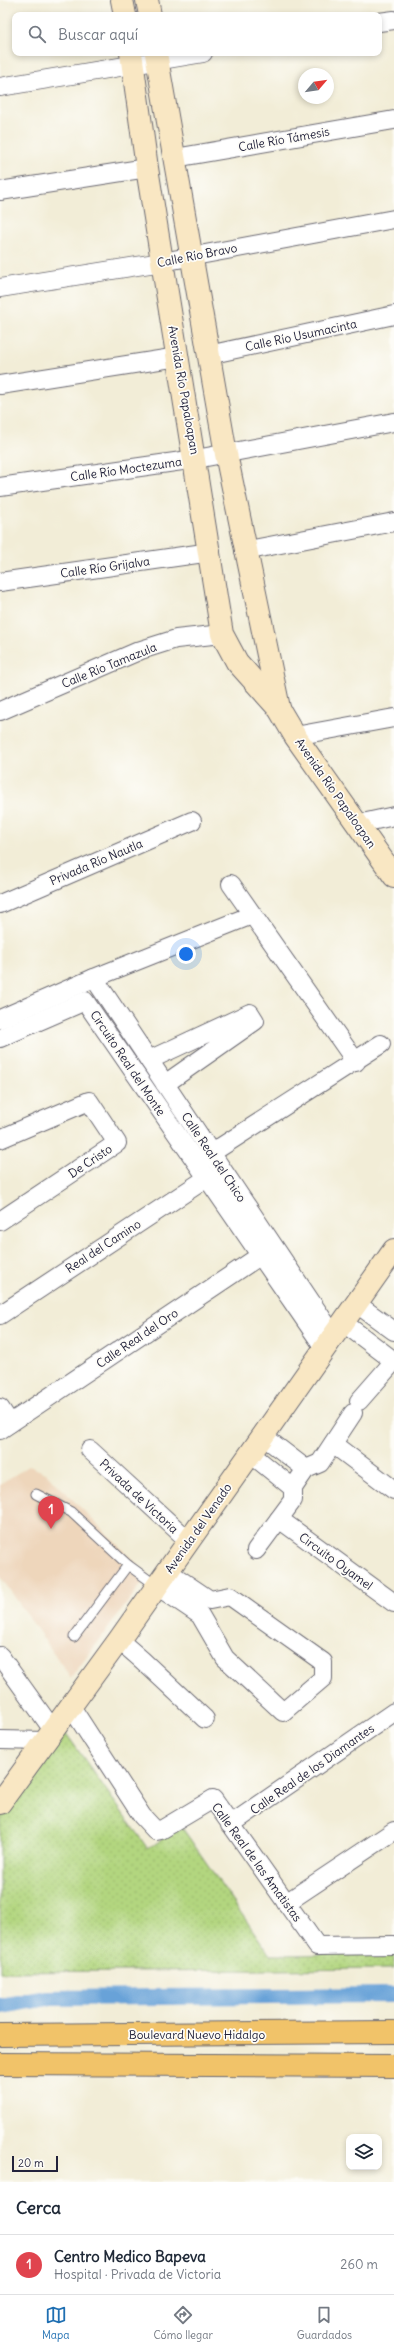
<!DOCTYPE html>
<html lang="es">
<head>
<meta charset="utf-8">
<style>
	:root { --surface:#fff; --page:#f2f2f3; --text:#1f2937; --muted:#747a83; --line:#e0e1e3; --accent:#1f6fb2 }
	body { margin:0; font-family:Delius,sans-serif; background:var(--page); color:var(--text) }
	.controls { position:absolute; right:12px; bottom:12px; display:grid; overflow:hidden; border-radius:8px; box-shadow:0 2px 6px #0003 }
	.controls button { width:36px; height:36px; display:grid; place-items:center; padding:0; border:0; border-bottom:1px solid var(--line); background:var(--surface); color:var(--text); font:20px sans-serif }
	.compass { position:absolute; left:298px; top:68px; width:36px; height:36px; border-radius:50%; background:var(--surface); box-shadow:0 2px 6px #0003; rotate:61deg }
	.scale { position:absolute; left:12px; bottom:10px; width:46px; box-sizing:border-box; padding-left:4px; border:2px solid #22223b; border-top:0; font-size:11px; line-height:14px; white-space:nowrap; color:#22223b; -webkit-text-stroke:3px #fdfcf7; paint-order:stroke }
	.you { position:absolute; left:186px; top:954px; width:14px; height:14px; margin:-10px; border:3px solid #fff; border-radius:50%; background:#1a73e8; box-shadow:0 0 0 6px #1a73e833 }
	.badge { display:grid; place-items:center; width:26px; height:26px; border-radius:50%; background:var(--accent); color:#fff; font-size:13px; font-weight:700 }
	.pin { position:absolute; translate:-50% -33px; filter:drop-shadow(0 1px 2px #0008) }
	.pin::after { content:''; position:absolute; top:21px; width:14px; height:12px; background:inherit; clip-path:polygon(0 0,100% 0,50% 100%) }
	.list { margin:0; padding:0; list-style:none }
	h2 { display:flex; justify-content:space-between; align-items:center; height:52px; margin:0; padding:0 16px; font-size:17px }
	h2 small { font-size:13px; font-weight:400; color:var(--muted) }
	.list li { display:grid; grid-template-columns:26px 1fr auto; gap:12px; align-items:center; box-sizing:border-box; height:60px; padding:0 16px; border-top:1px solid var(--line) }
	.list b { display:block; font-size:15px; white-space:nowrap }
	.list p { margin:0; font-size:13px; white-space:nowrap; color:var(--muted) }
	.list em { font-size:13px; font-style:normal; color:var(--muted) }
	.icon { flex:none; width:22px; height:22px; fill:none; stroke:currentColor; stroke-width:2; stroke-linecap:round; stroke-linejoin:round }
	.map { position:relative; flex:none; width:394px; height:2182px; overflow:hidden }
	.search { position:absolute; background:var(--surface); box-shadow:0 2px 6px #0003; left:12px; right:12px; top:12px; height:44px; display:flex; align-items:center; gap:10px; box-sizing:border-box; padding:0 14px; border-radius:8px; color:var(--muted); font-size:15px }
	.sheet { height:112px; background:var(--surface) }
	nav { display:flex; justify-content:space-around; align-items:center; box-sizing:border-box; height:56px; border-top:1px solid var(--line); background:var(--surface); font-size:11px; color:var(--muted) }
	nav a { display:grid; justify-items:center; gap:2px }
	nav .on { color:var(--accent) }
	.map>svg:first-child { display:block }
</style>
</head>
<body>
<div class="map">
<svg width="394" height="2182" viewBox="0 0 394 2182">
	<defs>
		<pattern id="grass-dots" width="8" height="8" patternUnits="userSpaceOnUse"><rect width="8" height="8" fill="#b2d67f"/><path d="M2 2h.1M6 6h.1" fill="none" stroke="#99b76f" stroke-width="1.8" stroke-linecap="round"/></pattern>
	</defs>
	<rect width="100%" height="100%" fill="#fdfcf7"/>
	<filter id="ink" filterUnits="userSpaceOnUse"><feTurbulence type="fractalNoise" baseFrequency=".025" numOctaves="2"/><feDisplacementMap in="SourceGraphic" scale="8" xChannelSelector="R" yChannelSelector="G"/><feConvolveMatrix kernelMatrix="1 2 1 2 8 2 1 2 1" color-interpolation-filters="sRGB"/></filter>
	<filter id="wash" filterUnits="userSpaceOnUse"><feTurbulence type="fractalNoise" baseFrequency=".012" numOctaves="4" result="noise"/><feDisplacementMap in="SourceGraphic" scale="16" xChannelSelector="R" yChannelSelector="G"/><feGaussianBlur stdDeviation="0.9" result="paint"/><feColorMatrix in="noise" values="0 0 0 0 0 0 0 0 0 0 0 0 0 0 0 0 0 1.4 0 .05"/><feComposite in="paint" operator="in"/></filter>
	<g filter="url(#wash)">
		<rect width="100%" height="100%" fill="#f2edd7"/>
		<!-- built -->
		<polygon fill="#eed6bb" points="29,1466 46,1473 148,1575 71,1678 0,1576 0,1484"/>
		<!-- grass -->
		<polygon fill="url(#grass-dots)" stroke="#6a7c5d" points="65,1732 148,1849 181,1826 270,1955 394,1954 394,1969 0,1972 0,1815"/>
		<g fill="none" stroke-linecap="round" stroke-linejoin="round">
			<!-- canal -->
			<polyline stroke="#68a2d8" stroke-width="16" points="0,2006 47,1998 394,1995"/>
		</g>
	</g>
	<g filter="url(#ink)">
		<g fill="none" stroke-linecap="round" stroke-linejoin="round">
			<defs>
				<g id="lane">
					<polyline points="36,1494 71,1512 128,1565 157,1586"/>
					<polyline points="74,1637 128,1565"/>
				</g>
				<g id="street">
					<polyline points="379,22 394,20"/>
					<polyline points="0,87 203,53"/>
					<polyline points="175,158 394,120"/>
					<polyline points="0,191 147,168"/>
					<polyline points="0,288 162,262 394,219"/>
					<polyline points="208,355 394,315"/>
					<polyline points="0,385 178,357"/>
					<polyline points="0,487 196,459 394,422"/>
					<polyline points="244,551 394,522"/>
					<polyline points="0,582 211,552"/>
					<polyline points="0,711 141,650 176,639 222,634"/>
					<polyline points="295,736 394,718"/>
					<polyline points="358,824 394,816"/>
					<polyline points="231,884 356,1062"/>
					<polyline points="0,904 192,821"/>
					<polyline points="94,978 334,1336"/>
					<polyline points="0,1019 94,978 252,915"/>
					<polyline points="0,1038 85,1001 325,1349"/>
					<polyline points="149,1060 250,1013 255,1021 165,1084"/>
					<polyline points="0,1139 89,1101 117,1143 0,1221"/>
					<polyline points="202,1159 381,1044"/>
					<polyline points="357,1304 394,1331"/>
					<polyline points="0,1315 207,1178"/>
					<polyline points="344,1323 394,1361"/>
					<polyline points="359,1401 394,1361"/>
					<polyline points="0,1408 10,1423"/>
					<polyline points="0,1430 270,1249"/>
					<polyline points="263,1436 306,1469"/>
					<polyline points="333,1444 394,1490"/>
					<polyline points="90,1450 189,1541"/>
					<polyline points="251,1454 293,1488"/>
					<polyline points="279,1519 394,1603"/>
					<polyline points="256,1550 293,1500 293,1488 306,1469 320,1463 353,1413"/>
					<polyline points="157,1586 200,1615 225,1658 283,1712 323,1678 323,1662 230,1596 210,1600 167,1571"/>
					<polyline points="119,1640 142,1660 205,1719"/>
					<polyline points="0,1656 53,1730"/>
					<polyline points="70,1705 142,1816 156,1831 161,1830 213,1799 317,1946 394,1945"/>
					<polyline points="0,1740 45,1741"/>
					<polyline points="230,1825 394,1712"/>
					<polyline points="286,1903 394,1831"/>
				</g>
				<g id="secondary">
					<polyline points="122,0 125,15"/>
					<polyline points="147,0 150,15"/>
					<polyline points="131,53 147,168 222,634 237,662 279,709 295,736 394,876"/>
					<polyline points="156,53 226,454 279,708"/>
					<polyline points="0,1803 119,1640 394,1250"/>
				</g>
				<g id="primary">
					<polyline points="0,2035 394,2032"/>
					<polyline points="0,2064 394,2066"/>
				</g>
			</defs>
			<!-- lane casing -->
			<use href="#lane" stroke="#6b6972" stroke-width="11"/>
			<!-- street casing -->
			<use href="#street" stroke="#6b6972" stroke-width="20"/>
			<!-- secondary casing -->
			<use href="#secondary" stroke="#6b6972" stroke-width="24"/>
			<!-- primary casing -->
			<use href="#primary" stroke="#6b6972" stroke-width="24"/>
			<!-- lane -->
			<use href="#lane" stroke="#fff" stroke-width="9"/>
			<!-- street -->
			<use href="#street" stroke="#fff" stroke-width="18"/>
			<!-- secondary -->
			<use href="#secondary" stroke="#f9e7c3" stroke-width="22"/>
			<!-- primary -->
			<use href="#primary" stroke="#f1c369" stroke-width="22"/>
		</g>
	</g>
	<g text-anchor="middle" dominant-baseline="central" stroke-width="3.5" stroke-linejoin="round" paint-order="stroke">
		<!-- street labels -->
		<g font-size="12" fill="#22223b" stroke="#fdfcf7">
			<text transform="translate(284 139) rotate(-10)">Calle Río Támesis</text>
			<text transform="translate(197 255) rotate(-11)">Calle Río Bravo</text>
			<text transform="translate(301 335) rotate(-12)">Calle Río Usumacinta</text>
			<text transform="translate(184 390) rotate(80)">Avenida Río Papaloapan</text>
			<text transform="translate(126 469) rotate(-8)">Calle Río Moctezuma</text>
			<text transform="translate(105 567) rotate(-8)">Calle Río Grijalva</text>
			<text transform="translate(109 665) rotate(-22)">Calle Río Tamazula</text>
			<text transform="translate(336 793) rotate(55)">Avenida Río Papaloapan</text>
			<text transform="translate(96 862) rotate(-23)">Privada Río Nautla</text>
			<text transform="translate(128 1063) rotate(56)">Circuito Real del Monte</text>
			<text transform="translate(214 1157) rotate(56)">Calle Real del Chico</text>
			<text transform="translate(90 1161) rotate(-34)">De Cristo</text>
			<text transform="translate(103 1246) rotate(-33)">Real del Camino</text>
			<text transform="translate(137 1338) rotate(-34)">Calle Real del Oro</text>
			<text transform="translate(139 1496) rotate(43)">Privada de Victoria</text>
			<text transform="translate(198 1528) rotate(-55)">Avenida del Venado</text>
			<text transform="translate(336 1561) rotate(36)">Circuito Oyamel</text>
			<text transform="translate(312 1769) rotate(-35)">Calle Real de los Diamantes</text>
			<text transform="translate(257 1862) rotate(54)">Calle Real de las Amatistas</text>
			<text x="197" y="2034">Boulevard Nuevo Hidalgo</text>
		</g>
	</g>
</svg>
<div class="controls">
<button><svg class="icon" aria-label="layers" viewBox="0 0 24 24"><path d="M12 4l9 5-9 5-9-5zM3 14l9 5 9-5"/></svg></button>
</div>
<svg class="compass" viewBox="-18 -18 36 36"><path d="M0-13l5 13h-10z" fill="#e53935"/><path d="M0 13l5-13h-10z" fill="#747a83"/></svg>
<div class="scale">20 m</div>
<div class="you"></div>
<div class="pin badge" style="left:51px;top:1529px;background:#e0444e">1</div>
<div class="search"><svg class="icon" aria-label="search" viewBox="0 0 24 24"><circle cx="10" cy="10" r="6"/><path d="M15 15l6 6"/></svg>Buscar aquí</div>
</div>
<section class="sheet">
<h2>Cerca<small></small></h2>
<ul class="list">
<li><span class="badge" style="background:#e0444e">1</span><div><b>Centro Medico Bapeva</b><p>Hospital · Privada de Victoria</p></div><em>260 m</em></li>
</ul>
</section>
<nav>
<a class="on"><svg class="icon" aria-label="map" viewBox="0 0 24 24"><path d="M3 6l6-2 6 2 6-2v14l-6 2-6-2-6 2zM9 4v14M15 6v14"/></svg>Mapa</a>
<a><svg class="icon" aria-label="directions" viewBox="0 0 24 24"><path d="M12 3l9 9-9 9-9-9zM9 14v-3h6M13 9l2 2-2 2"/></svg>Cómo llegar</a>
<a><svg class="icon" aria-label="saved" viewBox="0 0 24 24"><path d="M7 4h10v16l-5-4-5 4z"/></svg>Guardados</a>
</nav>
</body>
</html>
